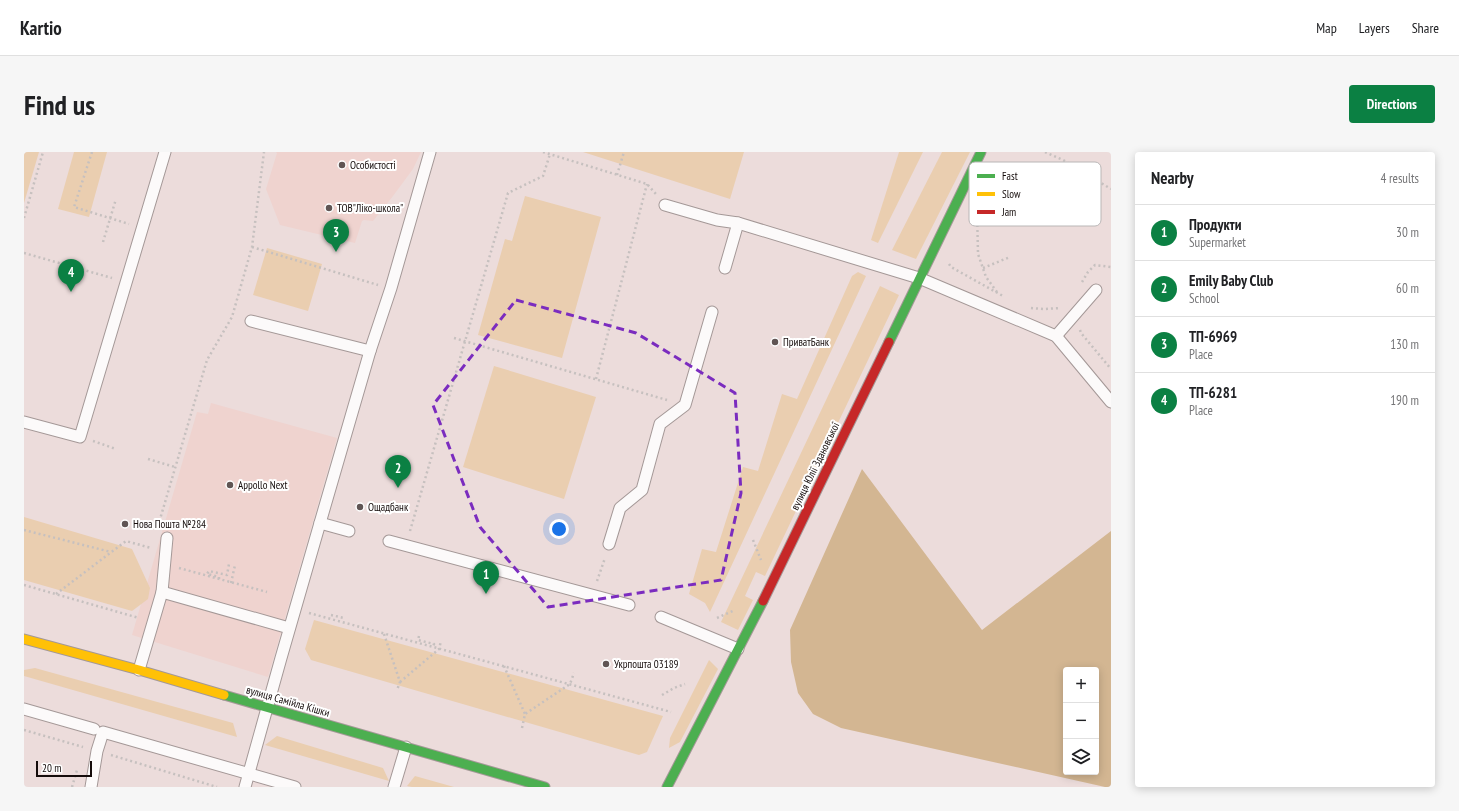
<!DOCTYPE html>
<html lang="en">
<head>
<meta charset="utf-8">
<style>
	:root { --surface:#fff; --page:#f6f6f6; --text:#202124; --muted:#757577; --line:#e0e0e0; --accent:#0b8043 }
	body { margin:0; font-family:"PT Sans Narrow",sans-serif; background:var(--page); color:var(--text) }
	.controls { position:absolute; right:12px; bottom:12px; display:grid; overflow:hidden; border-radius:4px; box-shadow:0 2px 10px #0003 }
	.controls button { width:36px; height:36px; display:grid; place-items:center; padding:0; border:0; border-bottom:1px solid var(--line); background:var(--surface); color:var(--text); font:20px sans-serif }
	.scale { position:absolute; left:12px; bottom:10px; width:56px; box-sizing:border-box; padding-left:4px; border:2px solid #150c0b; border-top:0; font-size:11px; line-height:14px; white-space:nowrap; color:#150c0b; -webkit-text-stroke:3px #fff; paint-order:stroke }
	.you { position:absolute; left:535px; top:377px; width:14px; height:14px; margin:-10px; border:3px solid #fff; border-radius:50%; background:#1a73e8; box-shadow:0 0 0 6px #1a73e833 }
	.badge { display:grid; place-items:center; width:26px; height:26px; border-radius:50%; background:var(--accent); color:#fff; font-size:13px; font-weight:700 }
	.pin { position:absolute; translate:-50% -33px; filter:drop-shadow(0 1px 2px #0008) }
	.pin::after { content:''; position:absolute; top:21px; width:14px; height:12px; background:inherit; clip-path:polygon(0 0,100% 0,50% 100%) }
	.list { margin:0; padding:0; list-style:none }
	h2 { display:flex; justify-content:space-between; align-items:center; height:52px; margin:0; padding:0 16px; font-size:17px }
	h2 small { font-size:13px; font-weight:400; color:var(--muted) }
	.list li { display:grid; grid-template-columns:26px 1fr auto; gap:12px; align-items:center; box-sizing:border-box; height:56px; padding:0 16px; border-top:1px solid var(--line) }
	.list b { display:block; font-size:15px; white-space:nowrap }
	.list p { margin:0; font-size:13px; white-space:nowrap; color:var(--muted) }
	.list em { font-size:13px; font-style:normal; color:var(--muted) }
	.icon { flex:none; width:22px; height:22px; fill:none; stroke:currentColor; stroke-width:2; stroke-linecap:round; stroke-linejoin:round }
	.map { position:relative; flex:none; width:1087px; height:635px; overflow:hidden; border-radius:4px }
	header { display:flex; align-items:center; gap:24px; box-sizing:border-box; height:56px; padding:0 20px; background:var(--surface); border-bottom:1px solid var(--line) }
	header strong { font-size:19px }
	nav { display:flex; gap:22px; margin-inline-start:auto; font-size:14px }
	.intro { display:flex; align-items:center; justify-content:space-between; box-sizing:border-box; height:96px; padding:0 24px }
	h1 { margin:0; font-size:28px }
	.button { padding:10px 18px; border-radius:4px; background:var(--accent); color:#fff; font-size:14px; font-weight:700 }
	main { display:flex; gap:24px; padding:0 24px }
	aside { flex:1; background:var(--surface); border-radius:4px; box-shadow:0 2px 10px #0003 }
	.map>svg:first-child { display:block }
</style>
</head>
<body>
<header>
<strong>Kartio</strong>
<nav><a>Map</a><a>Layers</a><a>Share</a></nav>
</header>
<div class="intro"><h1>Find us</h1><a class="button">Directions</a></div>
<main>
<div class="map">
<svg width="1087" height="635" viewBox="0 0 1087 635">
	<rect width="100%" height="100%" fill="#ecdcdb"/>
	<!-- built -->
	<g fill="#efd3cf">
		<polygon points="252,0 397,0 389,17 369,44 349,69 340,68 338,69 331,91 256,73 242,37 253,1"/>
		<polygon points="187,251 313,286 244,525 108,483 173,260 184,262"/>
	</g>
	<!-- green -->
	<g fill="#eaceb0">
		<polygon points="0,0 15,0 0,51"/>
		<polygon points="50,0 83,0 65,65 34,57"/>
		<polygon points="559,0 720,0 706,47"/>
		<polygon points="875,0 899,0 854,91 847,88"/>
		<polygon points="918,0 946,0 892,107 868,98"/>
		<polygon points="501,44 577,65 538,206 454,183 481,87 488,89"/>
		<polygon points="243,96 298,112 284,159 229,143"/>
		<polygon points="834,120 842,124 686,460 681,451 665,442 678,397 692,400 719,315 734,319 758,242 773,247 828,124"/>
		<polygon points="856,134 875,143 741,424 732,420 721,444 729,448 714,478 697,470"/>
		<polygon points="470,214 572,245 540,347 439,315"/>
		<polygon points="0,365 108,397 126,436 124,447 108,459 0,428"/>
		<polygon points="290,468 639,564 623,600 615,603 287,508 281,497"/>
		<polygon points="685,508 694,517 656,590 645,596 646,586"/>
		<polygon points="11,516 209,571 213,585 0,524 0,518"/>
		<polygon points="253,584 359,616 365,629 241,593"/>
		<polygon points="391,624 430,635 388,635 383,634"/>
	</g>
	<!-- forest -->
	<path fill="#d3b692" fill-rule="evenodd" d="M838 317 958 478 1087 379V635H1081L817 576 789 562 774 541 767 510 766 478ZM1042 518H1072V620H1042Z"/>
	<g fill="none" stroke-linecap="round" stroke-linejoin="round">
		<defs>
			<g id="lane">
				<polyline points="641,53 693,68 714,71 895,126 1032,184 1087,250"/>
				<polyline points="701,116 714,71"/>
				<polyline points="227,169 346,199"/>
				<polyline points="1032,184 1072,138"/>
				<polyline points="0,270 56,285 141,0"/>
				<polyline points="296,371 325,379"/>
				<polyline points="365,389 605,453"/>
				<polyline points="585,392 596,356 618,338 636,272 661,253 688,160"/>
				<polyline points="138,440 143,386"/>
				<polyline points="637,465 714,497"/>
				<polyline points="115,518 138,440 265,476"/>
				<polyline points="0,557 70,577"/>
				<polyline points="67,635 73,599 79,580 271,635"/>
				<polyline points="221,635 257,506 296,371 346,199 367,136 406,0"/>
				<polyline points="370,635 382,595"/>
			</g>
			<g id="fast">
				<polyline points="865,190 957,0"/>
				<polyline points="200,543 521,635"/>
				<polyline points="643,635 739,449"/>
			</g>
			<polyline id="slow" points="0,487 115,518 200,543"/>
			<polyline id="jam" points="739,449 865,190"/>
		</defs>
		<!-- lane casing -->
		<use href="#lane" stroke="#a49897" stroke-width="13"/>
		<!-- fast casing -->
		<use href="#fast" stroke="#a49897" stroke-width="11"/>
		<!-- slow casing -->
		<use href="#slow" stroke="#a49897" stroke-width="11"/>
		<!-- jam casing -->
		<use href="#jam" stroke="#a49897" stroke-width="11"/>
		<!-- path -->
		<g stroke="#c6c0bf" stroke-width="2.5" stroke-dasharray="2 3" stroke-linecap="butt">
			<polyline points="68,0 50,55 105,72"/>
			<polyline points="519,0 623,32 632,42"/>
			<polyline points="1021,0 1039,8 1087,37"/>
			<polyline points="593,23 600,0"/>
			<polyline points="953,58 954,102 962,125 973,140"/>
			<polyline points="953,59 1060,19"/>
			<polyline points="0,66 19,0"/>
			<polyline points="79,90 92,47"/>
			<polyline points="228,95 354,133"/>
			<polyline points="0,101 88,126"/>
			<polyline points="925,112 927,115 979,144"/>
			<polyline points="959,116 986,105"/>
			<polyline points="1058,130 1064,120 1071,113 1087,115"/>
			<polyline points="1007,156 1020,157 1036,156"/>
			<polyline points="1056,178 1057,181 1087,217"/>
			<polyline points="430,186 643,248"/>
			<polyline points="572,227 623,32"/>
			<polyline points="69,289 92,297"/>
			<polyline points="124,307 151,315"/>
			<polyline points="134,374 183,208 208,165 228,95 240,0"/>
			<polyline points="0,378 87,400"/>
			<polyline points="386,379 484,41 519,24 526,2"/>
			<polyline points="729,388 737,408"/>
			<polyline points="155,416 243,440"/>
			<polyline points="195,427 195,425 183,422 185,419 203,423 205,412"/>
			<polyline points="573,429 581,406"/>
			<polyline points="207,431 211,413"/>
			<polyline points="0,433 115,466"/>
			<polyline points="32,442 102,389 127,396"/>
			<polyline points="285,461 647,560"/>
			<polyline points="307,463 320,466"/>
			<polyline points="693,466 711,458"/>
			<polyline points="360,482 376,530 373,538"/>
			<polyline points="395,484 394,488 410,492 409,495"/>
			<polyline points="480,514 501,562"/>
			<polyline points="376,530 415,497 417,489"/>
			<polyline points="638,543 650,536 661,532"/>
			<polyline points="498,576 501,562 546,532 550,521"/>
			<polyline points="0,578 59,595"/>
			<polyline points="87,603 193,635"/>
			<polyline points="48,635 53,618"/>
		</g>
		<!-- lane -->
		<use href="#lane" stroke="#fcfafa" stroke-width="11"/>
		<!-- fast -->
		<use href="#fast" stroke="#4caf50" stroke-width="9"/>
		<!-- slow -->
		<use href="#slow" stroke="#ffc107" stroke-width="9"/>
		<!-- jam -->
		<use href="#jam" stroke="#c62828" stroke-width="9"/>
	</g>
	<!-- marked area -->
	<path fill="none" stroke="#7b2cbf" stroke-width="3" stroke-dasharray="8 5" stroke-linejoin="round" d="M492 148 612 181 711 241 717 341 697 428 524 455 456 375 409 253Z"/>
	<!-- markers -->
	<g fill="#605554" stroke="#fff" stroke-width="1.5">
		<circle cx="318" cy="13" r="4"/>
		<circle cx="305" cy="56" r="4"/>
		<circle cx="751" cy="190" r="4"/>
		<circle cx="206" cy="333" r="4"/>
		<circle cx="336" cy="355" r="4"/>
		<circle cx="101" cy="372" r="4"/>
		<circle cx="582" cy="512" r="4"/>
	</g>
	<g text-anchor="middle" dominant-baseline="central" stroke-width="4" stroke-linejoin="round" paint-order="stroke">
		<!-- poi labels -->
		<g font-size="11" fill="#150c0b" stroke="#fff" text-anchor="start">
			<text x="326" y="13">Особистості</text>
			<text x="313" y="56">ТОВ"Ліко-школа"</text>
			<text x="759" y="190">ПриватБанк</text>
			<text x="214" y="333">Appollo Next</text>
			<text x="344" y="355">Ощадбанк</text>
			<text x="109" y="372">Нова Пошта №284</text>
			<text x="590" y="512">Укрпошта 03189</text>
		</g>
		<!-- street labels -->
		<g font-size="11" fill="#150c0b" stroke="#fff">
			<text transform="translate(791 314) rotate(-64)">вулиця Юлії Здановської</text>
			<text transform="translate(264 549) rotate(16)">вулиця Самійла Кішки</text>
		</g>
	</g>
	<!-- legend -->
	<rect x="945" y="10" width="132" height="64" rx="6" fill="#fff" stroke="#b9b6b6" stroke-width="1"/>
	<rect x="953" y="22" width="18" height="4" fill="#4caf50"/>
	<rect x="953" y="40" width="18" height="4" fill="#ffc107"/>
	<rect x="953" y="58" width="18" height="4" fill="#c62828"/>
	<g font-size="11" fill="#150c0b">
		<text x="978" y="28">Fast</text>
		<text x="978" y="46">Slow</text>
		<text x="978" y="64">Jam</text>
	</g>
</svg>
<div class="controls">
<button>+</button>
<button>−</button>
<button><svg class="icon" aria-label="layers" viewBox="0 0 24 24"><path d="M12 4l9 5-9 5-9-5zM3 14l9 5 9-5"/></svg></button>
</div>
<div class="scale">20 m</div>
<div class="you"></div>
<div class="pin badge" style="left:462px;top:442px">1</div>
<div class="pin badge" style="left:374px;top:336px">2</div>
<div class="pin badge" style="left:312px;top:100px">3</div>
<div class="pin badge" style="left:47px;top:140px">4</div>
</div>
<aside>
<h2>Nearby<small>4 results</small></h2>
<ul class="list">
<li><span class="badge">1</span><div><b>Продукти</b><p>Supermarket</p></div><em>30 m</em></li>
<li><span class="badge">2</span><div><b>Emily Baby Club</b><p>School</p></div><em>60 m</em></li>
<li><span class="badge">3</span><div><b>ТП-6969</b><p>Place</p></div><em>130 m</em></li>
<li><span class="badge">4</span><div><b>ТП-6281</b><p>Place</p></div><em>190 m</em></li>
</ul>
</aside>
</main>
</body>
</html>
